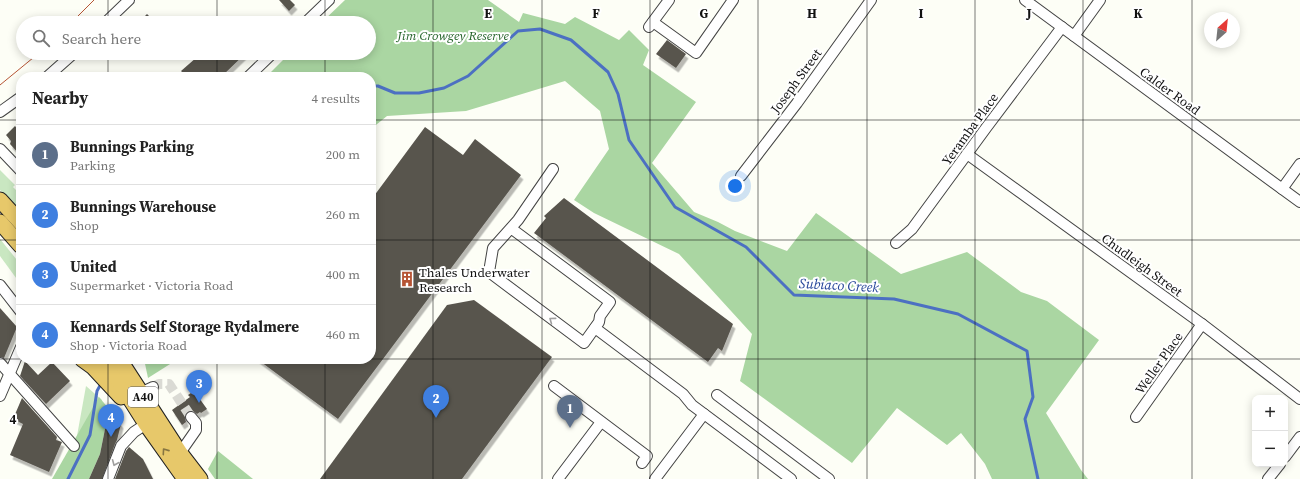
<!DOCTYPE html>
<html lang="en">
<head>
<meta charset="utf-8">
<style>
	:root { --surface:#fff; --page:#f6f6f6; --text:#222; --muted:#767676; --line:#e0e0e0; --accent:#b65434 }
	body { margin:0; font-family:"Source Serif 4",serif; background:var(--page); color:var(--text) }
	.controls { position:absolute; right:12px; bottom:12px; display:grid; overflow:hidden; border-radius:8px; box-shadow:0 2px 10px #0003 }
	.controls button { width:36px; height:36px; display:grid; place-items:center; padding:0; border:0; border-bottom:1px solid var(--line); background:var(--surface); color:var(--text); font:20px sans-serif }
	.compass { position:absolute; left:1204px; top:12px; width:36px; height:36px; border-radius:50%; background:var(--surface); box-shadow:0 2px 10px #0003; rotate:27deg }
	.you { position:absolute; left:735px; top:186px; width:14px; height:14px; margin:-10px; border:3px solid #fff; border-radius:50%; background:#1a73e8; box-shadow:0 0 0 6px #1a73e833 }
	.badge { display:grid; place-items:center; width:26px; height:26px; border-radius:50%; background:var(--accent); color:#fff; font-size:13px; font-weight:700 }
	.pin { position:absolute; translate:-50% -33px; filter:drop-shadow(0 1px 2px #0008) }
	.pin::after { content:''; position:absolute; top:21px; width:14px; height:12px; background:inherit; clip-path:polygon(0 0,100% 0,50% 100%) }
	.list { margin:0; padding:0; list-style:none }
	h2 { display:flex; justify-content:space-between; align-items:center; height:52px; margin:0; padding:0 16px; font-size:17px }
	h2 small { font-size:13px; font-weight:400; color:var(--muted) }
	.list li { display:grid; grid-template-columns:26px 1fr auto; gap:12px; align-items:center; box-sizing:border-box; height:60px; padding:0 16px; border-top:1px solid var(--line) }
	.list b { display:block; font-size:15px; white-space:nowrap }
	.list p { margin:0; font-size:13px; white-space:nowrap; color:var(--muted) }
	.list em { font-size:13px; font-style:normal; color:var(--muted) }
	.icon { flex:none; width:22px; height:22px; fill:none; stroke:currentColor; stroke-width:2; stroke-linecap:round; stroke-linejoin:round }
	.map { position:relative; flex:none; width:1300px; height:479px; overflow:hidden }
	.search { position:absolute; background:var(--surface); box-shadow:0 2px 10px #0003; left:16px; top:16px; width:360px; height:44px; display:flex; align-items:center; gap:10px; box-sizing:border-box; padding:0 14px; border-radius:22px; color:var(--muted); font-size:15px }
	.panel { position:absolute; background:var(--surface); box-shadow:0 2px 10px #0003; left:16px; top:72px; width:360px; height:292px; border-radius:16px }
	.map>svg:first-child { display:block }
</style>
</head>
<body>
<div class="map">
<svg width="1300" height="479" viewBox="0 0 1300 479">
	<defs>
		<filter id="shadow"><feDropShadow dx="2.5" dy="4.5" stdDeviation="0" flood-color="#0004"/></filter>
	</defs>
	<rect width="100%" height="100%" fill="#fdfef6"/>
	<!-- green -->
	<g fill="#c9e7c1">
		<polygon points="0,170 15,185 13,187 21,195 21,212 0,190"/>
		<polygon points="0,239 21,265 21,280 19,282 0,256"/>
		<polygon points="86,386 102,400 87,457 61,479 75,447"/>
	</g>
	<!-- forest -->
	<g fill="#aad6a2">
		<polygon points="345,0 488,0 519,22 523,13 565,24 575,17 619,40 629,30 649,50 643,65 696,102 652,163 694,212 718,222 735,231 787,251 816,213 901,274 967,252 1021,292 1047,301 1099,340 1046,413 1081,470 1088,479 992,479 985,464 961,433 947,445 897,408 852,463 740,381 752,334 679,254 594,213 574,200 609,149 600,111 565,81 466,111 387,116 371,129 371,77 274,77 270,73 290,53 369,53 369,23 321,23"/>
		<polygon points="144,359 178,359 148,378"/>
		<polygon points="99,397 109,409 100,454 89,479 52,479"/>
		<polygon points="218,451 253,479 215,479 208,469"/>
	</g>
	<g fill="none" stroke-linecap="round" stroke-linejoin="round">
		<!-- stream -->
		<g stroke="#4c70c2" stroke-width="3">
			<polyline points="371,86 378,86 395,93 419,93 444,88 468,76 518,31 540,29 571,40 608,72 618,94 629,140 675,207 746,247 794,295 894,299 958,314 1027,351 1033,397 1025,419 1038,479"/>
			<polyline points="68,479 90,435 97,391 102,382"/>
		</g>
	</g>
	<!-- building -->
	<g fill="#59554e" filter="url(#shadow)">
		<polygon points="279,0 290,0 295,5 289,11"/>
		<polygon points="147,14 156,23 138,23"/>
		<polygon points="667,40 686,54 676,68 656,54"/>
		<polygon points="193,53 246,53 221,77 187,77 181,71 197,57"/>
		<polygon points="15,126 21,133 21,156 10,144 11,141 6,135"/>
		<polygon points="425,127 463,155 475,139 521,175 338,419 257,359 371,359 371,200"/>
		<polygon points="564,198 733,324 722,351 718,348 708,362 534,233 546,218 544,216"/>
		<polygon points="474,300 552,357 462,479 320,479 447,305"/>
		<polygon points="0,308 17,327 4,358 0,357"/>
		<polygon points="25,361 38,375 52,362 70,381 46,404 20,376"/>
		<polygon points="194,391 207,409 201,413 200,412 197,414 193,411 187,412 185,418 186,422 182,425 172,410 190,397 188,395"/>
		<polygon points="22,398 57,437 56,440 62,442 49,472 10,455 23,424 13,419"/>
		<polygon points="109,409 121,424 117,440 115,444 102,479 89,479 100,454"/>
		<polygon points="129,447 143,459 153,479 115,479 126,451"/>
	</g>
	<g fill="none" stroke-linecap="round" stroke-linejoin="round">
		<!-- minor-tunnel -->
		<polyline stroke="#dadad4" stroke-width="10" stroke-dasharray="10 5" stroke-linecap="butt" points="153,387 159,384 169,384 191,417"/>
		<defs>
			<g id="minor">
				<polyline points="1025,0 1300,202"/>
				<polyline points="653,22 696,53 733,0"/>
				<polyline points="105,23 129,0"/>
				<polyline points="305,23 329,0"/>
				<polyline points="649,27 669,0"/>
				<polyline points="1074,36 1100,0"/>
				<polyline points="47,77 74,53"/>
				<polyline points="248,77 273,53"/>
				<polyline points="0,112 21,97"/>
				<polyline points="0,149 21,171"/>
				<polyline points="967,154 1202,324 1300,399"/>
				<polyline points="741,176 797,103 871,0"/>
				<polyline points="1282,189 1300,164"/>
				<polyline points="512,229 610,302 600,316 599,322 584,343 489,272 493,248 518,220 553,169"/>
				<polyline points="896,243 912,229 986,128 1062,27"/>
				<polyline points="0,285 21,312"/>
				<polyline points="595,328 683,394 692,405 791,479"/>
				<polyline points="0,363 74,446"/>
				<polyline points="554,386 647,456 642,463"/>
				<polyline points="140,393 153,387"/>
				<polyline points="717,395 829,479"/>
				<polyline points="0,396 21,347"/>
				<polyline points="1136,417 1202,324"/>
				<polyline points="180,453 196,430 196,423 191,417"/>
				<polyline points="1285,457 1300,437"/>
				<polyline points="108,479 121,446 134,432 146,424"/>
				<polyline points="558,479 601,422"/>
				<polyline points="655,479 704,414"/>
				<polyline points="1268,479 1280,464"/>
			</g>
			<g id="highway">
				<polyline points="0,200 21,223"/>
				<polyline points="0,222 21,246"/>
				<polyline points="82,359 93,367 121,397"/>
				<polyline points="105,359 146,424 185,479"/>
				<polyline points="119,359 180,453 200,479"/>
			</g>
		</defs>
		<!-- minor casing -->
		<use href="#minor" stroke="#444" stroke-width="12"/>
		<!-- highway casing -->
		<use href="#highway" stroke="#222" stroke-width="17"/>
		<!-- minor -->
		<use href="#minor" stroke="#fff" stroke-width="10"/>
		<!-- highway -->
		<use href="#highway" stroke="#e7c86a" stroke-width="15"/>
		<!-- tram -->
		<g stroke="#b65434" stroke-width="1">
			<polyline points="71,23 94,0"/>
			<polyline points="0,85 39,53"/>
		</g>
	</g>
	<!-- one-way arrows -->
	<defs><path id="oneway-chevron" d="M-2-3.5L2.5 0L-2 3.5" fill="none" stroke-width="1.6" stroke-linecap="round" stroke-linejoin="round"/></defs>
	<g stroke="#a0a0a0">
		<use href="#oneway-chevron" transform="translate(552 320) rotate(-143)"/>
		<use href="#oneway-chevron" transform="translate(115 463) rotate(113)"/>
	</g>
	<use stroke="#877642" href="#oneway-chevron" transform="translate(165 451) rotate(-125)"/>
	<!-- grid -->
	<path fill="none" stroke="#111" stroke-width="1" stroke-opacity="0.55" d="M108 0V23M217 0V23M325 0V23M433 0V479M542 0V479M650 0V479M758 0V479M867 0V479M975 0V479M1083 0V479M1192 0V479M108 53V77M217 53V77M325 53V77M0 120H21M371 120H1300M0 240H21M371 240H1300M0 359H1300M108 359V479M217 359V479M325 359V479"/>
	<!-- icons -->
	<defs>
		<symbol id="building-bare" viewBox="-9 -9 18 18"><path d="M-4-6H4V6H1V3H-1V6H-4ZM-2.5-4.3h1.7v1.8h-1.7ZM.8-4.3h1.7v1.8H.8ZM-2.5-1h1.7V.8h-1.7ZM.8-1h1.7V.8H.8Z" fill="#b65434" stroke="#fff" stroke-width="2.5" paint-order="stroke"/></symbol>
	</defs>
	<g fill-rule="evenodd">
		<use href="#building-bare" x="396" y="268" width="22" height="22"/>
	</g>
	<g text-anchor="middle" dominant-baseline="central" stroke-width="4" stroke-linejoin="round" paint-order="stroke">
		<!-- shield labels -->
		<rect fill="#fff" stroke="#585858" stroke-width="1" x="128" y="387" width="30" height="20" rx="3"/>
		<g font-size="12" font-weight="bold" fill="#111">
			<text x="143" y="397">A40</text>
		</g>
		<!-- park labels -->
		<g font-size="13" font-style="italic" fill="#26642b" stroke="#fff">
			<text x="453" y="35">Jim Crowgey Reserve</text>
		</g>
		<!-- street labels -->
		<g font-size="13" fill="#111" stroke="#fff">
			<text transform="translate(796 81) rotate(-54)">Joseph Street</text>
			<text transform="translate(1170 91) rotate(36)">Calder Road</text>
			<text transform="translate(970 129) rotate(-54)">Yeramba Place</text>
			<text transform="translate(1142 265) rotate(36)">Chudleigh Street</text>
			<text transform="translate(1159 363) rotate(-55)">Weller Place</text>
		</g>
		<!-- poi labels -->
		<g font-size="13" fill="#111" stroke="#fff" text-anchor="start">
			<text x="419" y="272">Thales Underwater<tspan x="419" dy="15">Research</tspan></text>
		</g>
		<!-- water labels -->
		<g font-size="14" font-style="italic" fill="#244499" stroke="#fff">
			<text transform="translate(839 285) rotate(3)">Subiaco Creek</text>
		</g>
	</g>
	<g font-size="13" text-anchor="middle" font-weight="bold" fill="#111" stroke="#fff" stroke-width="4" stroke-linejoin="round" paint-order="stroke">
		<text x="488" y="18">E</text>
		<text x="596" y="18">F</text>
		<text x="704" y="18">G</text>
		<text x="812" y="18">H</text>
		<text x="921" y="18">I</text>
		<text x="1029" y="18">J</text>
		<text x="1138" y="18">K</text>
		<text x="13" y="424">4</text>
	</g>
</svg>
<div class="controls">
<button>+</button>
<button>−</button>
</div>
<svg class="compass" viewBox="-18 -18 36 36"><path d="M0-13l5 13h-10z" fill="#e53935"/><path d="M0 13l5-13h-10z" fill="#767676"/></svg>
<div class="you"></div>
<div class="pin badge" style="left:570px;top:428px;background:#5c6f8a">1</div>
<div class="pin badge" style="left:436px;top:418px;background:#3f7fe0">2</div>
<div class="pin badge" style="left:199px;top:403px;background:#3f7fe0">3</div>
<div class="pin badge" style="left:111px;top:437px;background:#3f7fe0">4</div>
<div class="search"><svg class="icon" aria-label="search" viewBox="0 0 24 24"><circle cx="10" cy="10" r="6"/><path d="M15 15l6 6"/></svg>Search here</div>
<section class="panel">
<h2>Nearby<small>4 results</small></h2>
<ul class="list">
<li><span class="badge" style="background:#5c6f8a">1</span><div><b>Bunnings Parking</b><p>Parking</p></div><em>200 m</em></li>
<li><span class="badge" style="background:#3f7fe0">2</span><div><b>Bunnings Warehouse</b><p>Shop</p></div><em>260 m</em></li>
<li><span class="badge" style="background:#3f7fe0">3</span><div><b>United</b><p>Supermarket · Victoria Road</p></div><em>400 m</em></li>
<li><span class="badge" style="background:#3f7fe0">4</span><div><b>Kennards Self Storage Rydalmere</b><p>Shop · Victoria Road</p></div><em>460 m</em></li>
</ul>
</section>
</div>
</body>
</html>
